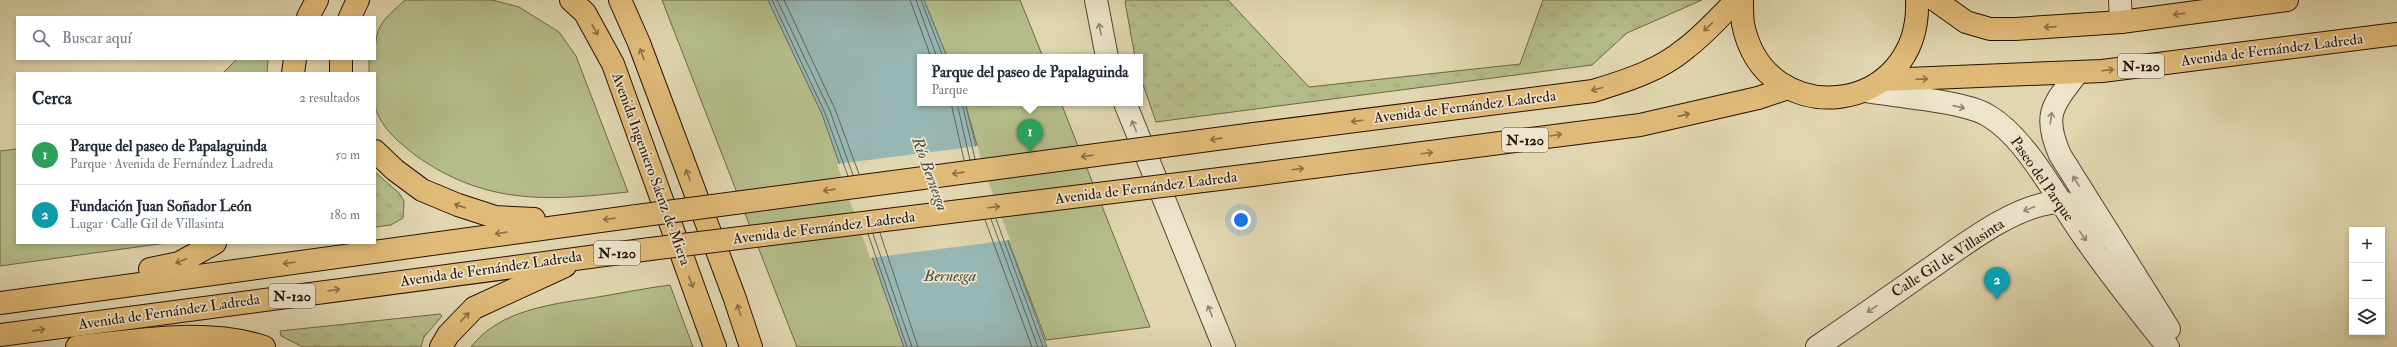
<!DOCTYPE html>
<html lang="es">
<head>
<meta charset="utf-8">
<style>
	:root { --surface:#fff; --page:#f6f6f7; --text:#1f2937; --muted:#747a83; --line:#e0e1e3; --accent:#111827 }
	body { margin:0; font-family:"IM FELL Double Pica",serif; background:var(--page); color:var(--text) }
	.controls { position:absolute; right:12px; bottom:12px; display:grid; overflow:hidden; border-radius:0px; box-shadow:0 2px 6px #0003 }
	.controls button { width:36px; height:36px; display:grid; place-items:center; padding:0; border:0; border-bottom:1px solid var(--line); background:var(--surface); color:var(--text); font:20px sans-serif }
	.you { position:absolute; left:1241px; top:220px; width:14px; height:14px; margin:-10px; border:3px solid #fff; border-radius:50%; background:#1a73e8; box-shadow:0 0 0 6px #1a73e833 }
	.badge { display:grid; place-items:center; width:26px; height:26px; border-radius:50%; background:var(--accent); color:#fff; font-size:13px; font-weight:700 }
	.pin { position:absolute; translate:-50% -33px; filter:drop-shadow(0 1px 2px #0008) }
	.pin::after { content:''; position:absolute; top:21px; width:14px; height:12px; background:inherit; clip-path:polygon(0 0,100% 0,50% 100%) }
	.popup { position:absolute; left:917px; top:54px; width:226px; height:52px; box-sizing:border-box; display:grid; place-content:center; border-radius:0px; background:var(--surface); filter:drop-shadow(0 1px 3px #0005); font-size:13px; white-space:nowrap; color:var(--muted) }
	.popup b { font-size:15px; color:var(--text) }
	.popup::after { content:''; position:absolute; left:50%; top:100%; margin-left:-8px; border:8px solid transparent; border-top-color:var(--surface) }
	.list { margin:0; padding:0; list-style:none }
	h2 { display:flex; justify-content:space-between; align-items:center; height:52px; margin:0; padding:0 16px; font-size:17px }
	h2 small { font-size:13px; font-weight:400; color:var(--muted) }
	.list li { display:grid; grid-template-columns:26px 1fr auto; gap:12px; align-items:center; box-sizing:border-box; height:60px; padding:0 16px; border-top:1px solid var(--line) }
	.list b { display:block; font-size:15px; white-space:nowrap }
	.list p { margin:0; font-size:13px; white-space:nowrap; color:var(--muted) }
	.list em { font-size:13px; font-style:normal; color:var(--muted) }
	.icon { flex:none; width:22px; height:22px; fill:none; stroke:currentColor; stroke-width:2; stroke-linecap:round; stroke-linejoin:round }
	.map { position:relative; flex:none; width:2397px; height:347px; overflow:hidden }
	.search { position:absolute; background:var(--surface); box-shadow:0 2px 6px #0003; left:16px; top:16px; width:360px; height:44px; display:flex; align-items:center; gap:10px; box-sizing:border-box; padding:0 14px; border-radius:0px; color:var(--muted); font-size:15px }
	.panel { position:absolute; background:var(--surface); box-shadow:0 2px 6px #0003; left:16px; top:72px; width:360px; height:172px; border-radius:0px }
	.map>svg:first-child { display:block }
</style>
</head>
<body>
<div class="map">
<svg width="2397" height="347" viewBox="0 0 2397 347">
	<defs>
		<pattern id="grass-tufts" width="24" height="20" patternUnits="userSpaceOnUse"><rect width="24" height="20" fill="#b4bd8a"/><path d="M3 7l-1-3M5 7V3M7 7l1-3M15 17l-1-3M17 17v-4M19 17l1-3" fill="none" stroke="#9ba175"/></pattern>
	</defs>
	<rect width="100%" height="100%" fill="#e1d6af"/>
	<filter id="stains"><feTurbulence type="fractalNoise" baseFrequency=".005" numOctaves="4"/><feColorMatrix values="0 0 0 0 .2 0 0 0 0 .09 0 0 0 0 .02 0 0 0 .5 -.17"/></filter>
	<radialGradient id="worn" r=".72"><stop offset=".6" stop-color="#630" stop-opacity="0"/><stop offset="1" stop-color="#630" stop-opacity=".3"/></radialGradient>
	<!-- grass -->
	<g fill="url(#grass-tufts)" stroke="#6e6645">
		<polygon points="1126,0 1228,0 1309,87 1520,64 1543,0 1702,0 1627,33 1592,65 1156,122 1140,76 1140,57 1135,57 1125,2"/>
		<polygon points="375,172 399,193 404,201 403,218 391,225 375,227"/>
		<polygon points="440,314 442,316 424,337 421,347 303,347 281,336 280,331"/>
	</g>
	<!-- green -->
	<g fill="#b4bd8a" stroke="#6e6645">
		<path d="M405 0H492L519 7 559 32 576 56 628 192C547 201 485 205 415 155 401 144 386 132 378 115 372 103 375 86 375 73H369V59H375C375 25 381 22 405 0Z"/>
		<polygon points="662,0 768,0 822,114 904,347 797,347"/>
		<polygon points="924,0 1020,0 1043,57 947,57"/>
		<polygon points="237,59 268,59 267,73 223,73"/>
		<polygon points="965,103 1061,103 1150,327 1046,340 992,198"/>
		<polygon points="17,149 17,243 166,243 0,266 0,151"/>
		<path d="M670 285 693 347H471C500 309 554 304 598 297 622 293 646 288 670 285Z"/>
	</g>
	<!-- water -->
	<polygon fill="#97b7b4" stroke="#6a746c" points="768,0 924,0 947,57 920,57 920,103 965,103 982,171 1047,347 904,347 822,114"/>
	<!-- pier -->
	<polygon fill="#e1d6af" points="978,146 984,170 1010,240 870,258 837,164"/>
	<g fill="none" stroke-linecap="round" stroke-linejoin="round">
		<!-- shore -->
		<g stroke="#5f645a" stroke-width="1">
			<polyline points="772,0 825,113 848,176"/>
			<polyline points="777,0 830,111 853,175"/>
			<polyline points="784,0 835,109 859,174"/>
			<polyline points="910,0 931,57"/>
			<polyline points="916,0 937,57"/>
			<polyline points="921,0 943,57"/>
			<polyline points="951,103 964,160"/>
			<polyline points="957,103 970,160"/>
			<polyline points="962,103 975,159"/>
			<polyline points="991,219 1038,347"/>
			<polyline points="996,219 1043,347"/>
			<polyline points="985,220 1032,347"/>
			<polyline points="880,233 918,347"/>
			<polyline points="868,234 907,347"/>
			<polyline points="873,234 912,347"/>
		</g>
		<defs>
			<g id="minor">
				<polyline points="1096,0 1107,57"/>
				<polyline points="2120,0 2121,22"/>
				<polyline points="1125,103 1224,347"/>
				<path d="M1817 347C1852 323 1887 299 1922 274 1959 249 2012 205 2058 202 2079 202 2092 221 2102 236"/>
			</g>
			<g id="tertiary">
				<path d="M2078 72C2053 105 2042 114 2060 155L2169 329"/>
				<path d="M1865 91C1894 96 1963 101 1987 115 2026 137 2057 199 2084 237 2110 275 2139 311 2168 347"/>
			</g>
			<g id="primary">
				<polyline points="571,0 585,13 613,64 715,347"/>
				<polyline points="620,0 639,43 734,296 751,347"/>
			</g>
			<g id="trunk">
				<path d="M1742 0C1742 8 1742 17 1743 24 1765 134 1922 116 1917 0"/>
				<polyline points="1935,0 1966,22 1990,29 2015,29 2121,22 2287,0"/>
				<polyline points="308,17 317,0"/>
				<polyline points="350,17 358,0"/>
				<polyline points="341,59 341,73"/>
				<polyline points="293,73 295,59"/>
				<polyline points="1883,80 2102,71 2397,34"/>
				<path d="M1254 134 1593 91C1625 81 1659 71 1685 49 1704 35 1720 16 1737 0"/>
				<polyline points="375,151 395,170 422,190 458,205 495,217 534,219"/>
				<polyline points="1260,174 1640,125 1758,98 1788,88"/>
				<polyline points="150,269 179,263 215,243"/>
				<polyline points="0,303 637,216"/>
				<polyline points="0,335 650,249"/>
				<path d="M77 347C136 340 208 328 264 347"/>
				<polyline points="441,347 448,335 474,308 565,266"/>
			</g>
		</defs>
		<!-- minor casing -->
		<use href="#minor" stroke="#56422c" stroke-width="24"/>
		<!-- tertiary casing -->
		<use href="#tertiary" stroke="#56422c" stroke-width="24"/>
		<!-- primary casing -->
		<use href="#primary" stroke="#271000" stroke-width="24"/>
		<!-- trunk casing -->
		<use href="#trunk" stroke="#271000" stroke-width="24"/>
		<!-- minor -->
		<use href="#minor" stroke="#ece4cb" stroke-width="22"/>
		<!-- tertiary -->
		<use href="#tertiary" stroke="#ece4cb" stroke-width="22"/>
		<!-- primary -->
		<use href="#primary" stroke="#e0bb78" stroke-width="22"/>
		<!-- trunk -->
		<use href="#trunk" stroke="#e0bb78" stroke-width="22"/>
		<defs>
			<g id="trunk-bridge">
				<polyline points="637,216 1254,134"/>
				<polyline points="650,249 1260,174"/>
			</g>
		</defs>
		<!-- trunk-bridge casing -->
		<use href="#trunk-bridge" stroke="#271000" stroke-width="24" stroke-linecap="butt"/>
		<!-- trunk-bridge -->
		<use href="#trunk-bridge" stroke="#e0bb78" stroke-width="22"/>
	</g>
	<!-- one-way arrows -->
	<defs><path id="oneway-shaft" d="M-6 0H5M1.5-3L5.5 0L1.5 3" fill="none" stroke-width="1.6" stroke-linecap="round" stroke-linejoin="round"/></defs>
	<g stroke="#8d6e42">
		<use href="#oneway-shaft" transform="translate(2179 14) rotate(173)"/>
		<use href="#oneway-shaft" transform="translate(1708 27) rotate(136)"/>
		<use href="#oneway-shaft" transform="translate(2050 27) rotate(176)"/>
		<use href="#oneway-shaft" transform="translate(595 30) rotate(61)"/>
		<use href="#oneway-shaft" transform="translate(642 54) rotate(-111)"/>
		<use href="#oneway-shaft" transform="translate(2108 70) rotate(-7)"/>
		<use href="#oneway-shaft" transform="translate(1922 79) rotate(-2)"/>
		<use href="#oneway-shaft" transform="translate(1597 89) rotate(165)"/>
		<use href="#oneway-shaft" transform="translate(1684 115) rotate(-13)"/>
		<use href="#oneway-shaft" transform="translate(1357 121) rotate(173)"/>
		<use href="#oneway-shaft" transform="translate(1556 135) rotate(-9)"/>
		<use href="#oneway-shaft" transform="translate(1216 139) rotate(172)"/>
		<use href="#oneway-shaft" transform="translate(1427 153) rotate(-7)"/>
		<use href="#oneway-shaft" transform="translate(1087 156) rotate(172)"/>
		<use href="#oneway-shaft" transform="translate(1298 169) rotate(-7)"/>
		<use href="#oneway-shaft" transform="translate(958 173) rotate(172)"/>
		<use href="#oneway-shaft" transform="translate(688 175) rotate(-111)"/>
		<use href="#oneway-shaft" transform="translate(829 190) rotate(172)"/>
		<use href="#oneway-shaft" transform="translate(460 206) rotate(-161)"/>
		<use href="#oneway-shaft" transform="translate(994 207) rotate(-7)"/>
		<use href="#oneway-shaft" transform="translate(609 219) rotate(173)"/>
		<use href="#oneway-shaft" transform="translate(501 233) rotate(172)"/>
		<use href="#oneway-shaft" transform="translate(181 261) rotate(157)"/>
		<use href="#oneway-shaft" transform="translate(289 263) rotate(172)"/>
		<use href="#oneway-shaft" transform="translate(691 282) rotate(70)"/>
		<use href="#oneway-shaft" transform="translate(334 290) rotate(-8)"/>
		<use href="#oneway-shaft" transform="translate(739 310) rotate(-108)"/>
		<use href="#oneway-shaft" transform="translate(465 317) rotate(-46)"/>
		<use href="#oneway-shaft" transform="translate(39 330) rotate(-8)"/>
	</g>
	<g stroke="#938570">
		<use href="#oneway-shaft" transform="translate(1100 29) rotate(-101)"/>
		<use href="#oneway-shaft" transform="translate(1959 107) rotate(13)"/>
		<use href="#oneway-shaft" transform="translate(2051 118) rotate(-82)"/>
		<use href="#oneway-shaft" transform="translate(1134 126) rotate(-112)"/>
		<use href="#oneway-shaft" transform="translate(2076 181) rotate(-122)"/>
		<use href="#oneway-shaft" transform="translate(2029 209) rotate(158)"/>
		<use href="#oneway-shaft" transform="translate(2083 236) rotate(55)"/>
		<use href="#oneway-shaft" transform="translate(1872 309) rotate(145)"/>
		<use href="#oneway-shaft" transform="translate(1210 311) rotate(-112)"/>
	</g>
	<g text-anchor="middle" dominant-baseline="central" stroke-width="3.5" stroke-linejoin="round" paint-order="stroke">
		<!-- shield labels -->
		<g fill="#ece4cb" stroke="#62503d" stroke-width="1">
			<rect x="2118" y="54" width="46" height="24" rx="3"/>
			<rect x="1502" y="128" width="46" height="24" rx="3"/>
			<rect x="594" y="241" width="46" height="24" rx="3"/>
			<rect x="269" y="284" width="46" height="24" rx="3"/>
		</g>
		<g font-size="14" font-weight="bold" fill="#271000">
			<text x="2141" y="66">N-120</text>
			<text x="1525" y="140">N-120</text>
			<text x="617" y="253">N-120</text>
			<text x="292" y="296">N-120</text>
		</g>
		<!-- street labels -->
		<g font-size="15" fill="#271000" stroke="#ece4cb">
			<text transform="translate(2272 50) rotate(-7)">Avenida de Fernández Ladreda</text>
			<text transform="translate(1465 107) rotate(-7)">Avenida de Fernández Ladreda</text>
			<text transform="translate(651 169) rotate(70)">Avenida Ingeniero Sáenz de Miera</text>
			<text transform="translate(2042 179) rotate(55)">Paseo del Parque</text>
			<text transform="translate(1146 188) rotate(-7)">Avenida de Fernández Ladreda</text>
			<text transform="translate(824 228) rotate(-7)">Avenida de Fernández Ladreda</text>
			<text transform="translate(1948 258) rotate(-33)">Calle Gil de Villasinta</text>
			<text transform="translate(491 269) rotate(-8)">Avenida de Fernández Ladreda</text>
			<text transform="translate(169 312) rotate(-8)">Avenida de Fernández Ladreda</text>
		</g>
		<!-- water labels -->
		<g font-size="16" font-style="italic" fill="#4e4a3f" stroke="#ece4cb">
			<text transform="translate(930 174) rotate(70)">Río Bernesga</text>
			<text x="950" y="276">Bernesga</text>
		</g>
	</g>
	<rect width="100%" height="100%" filter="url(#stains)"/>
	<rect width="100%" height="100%" fill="url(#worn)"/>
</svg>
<div class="controls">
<button>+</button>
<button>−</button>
<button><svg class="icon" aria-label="layers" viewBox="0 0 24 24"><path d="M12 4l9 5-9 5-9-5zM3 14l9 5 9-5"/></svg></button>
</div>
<div class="you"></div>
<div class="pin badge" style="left:1030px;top:152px;background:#2e9e5b">1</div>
<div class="popup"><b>Parque del paseo de Papalaguinda</b>Parque</div>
<div class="pin badge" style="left:1997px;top:300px;background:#0f9aa8">2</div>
<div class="search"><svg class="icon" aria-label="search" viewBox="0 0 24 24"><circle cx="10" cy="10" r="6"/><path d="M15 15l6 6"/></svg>Buscar aquí</div>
<section class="panel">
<h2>Cerca<small>2 resultados</small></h2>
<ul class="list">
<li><span class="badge" style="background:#2e9e5b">1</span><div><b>Parque del paseo de Papalaguinda</b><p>Parque · Avenida de Fernández Ladreda</p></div><em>50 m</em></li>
<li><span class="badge" style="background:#0f9aa8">2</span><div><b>Fundación Juan Soñador León</b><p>Lugar · Calle Gil de Villasinta</p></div><em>180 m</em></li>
</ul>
</section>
</div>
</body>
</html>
